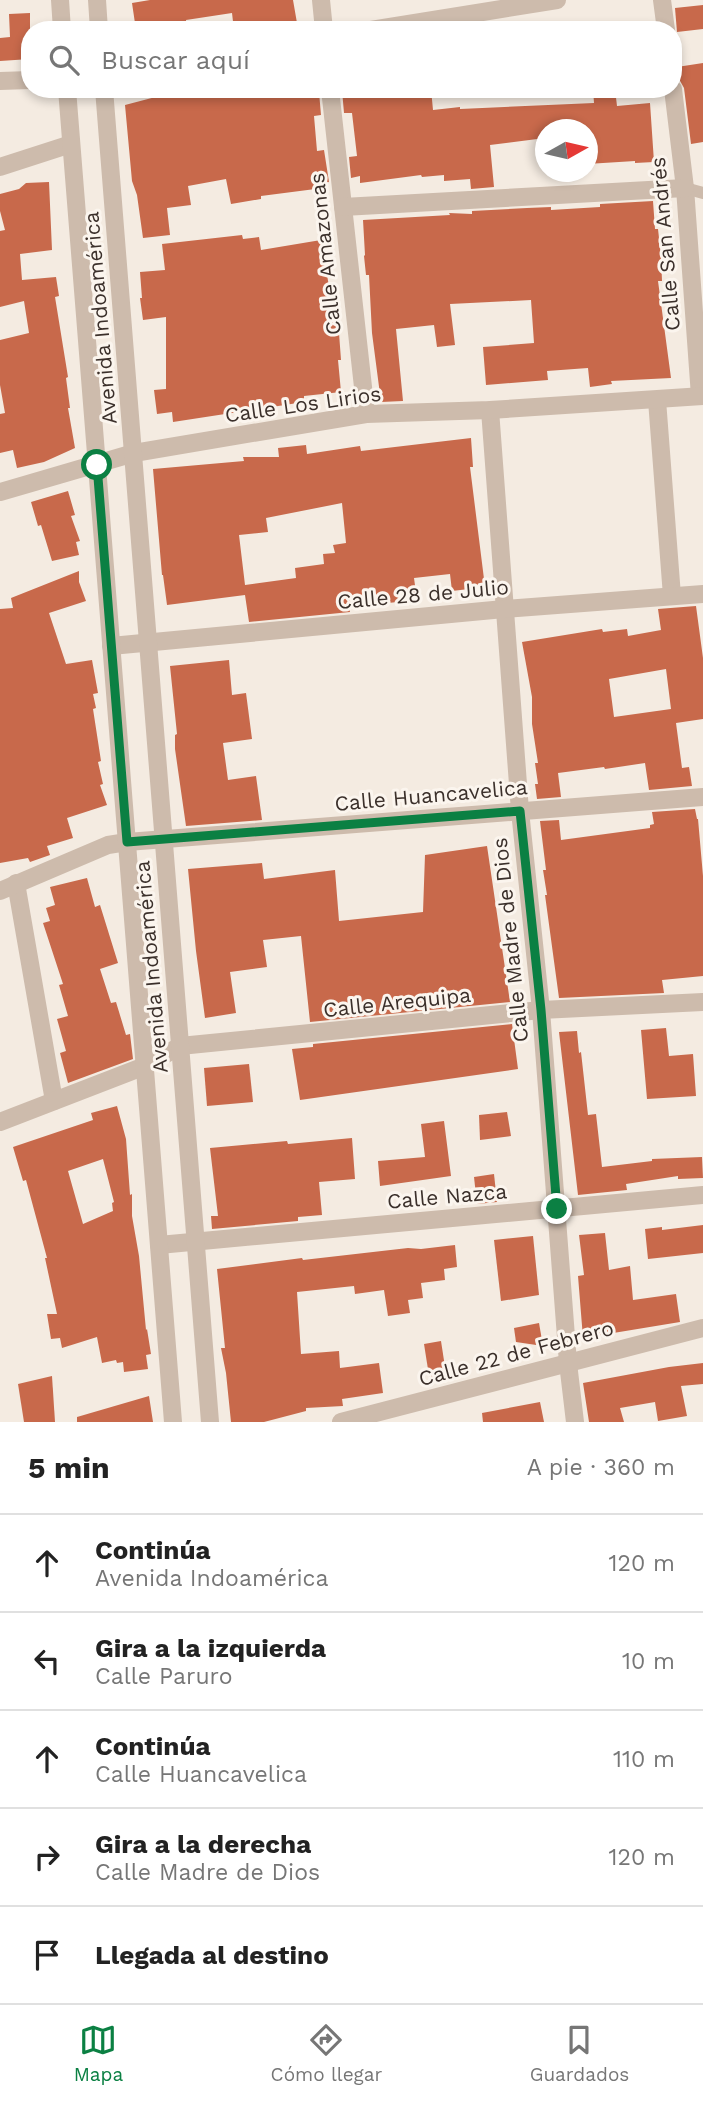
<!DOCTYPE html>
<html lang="es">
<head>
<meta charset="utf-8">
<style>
	:root { --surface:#fff; --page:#f6f6f6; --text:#222; --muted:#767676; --line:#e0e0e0; --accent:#0b8043 }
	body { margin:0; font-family:"Work Sans",sans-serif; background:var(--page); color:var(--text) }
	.compass { position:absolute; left:535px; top:119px; width:63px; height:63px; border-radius:50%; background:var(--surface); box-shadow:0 4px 10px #0003; rotate:82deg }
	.stop { position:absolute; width:21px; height:21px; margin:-16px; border:5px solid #0b8043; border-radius:50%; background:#fff }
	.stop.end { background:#0b8043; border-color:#fff; box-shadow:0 2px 7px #0008 }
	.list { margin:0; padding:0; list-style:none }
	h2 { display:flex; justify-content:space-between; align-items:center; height:91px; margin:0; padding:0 28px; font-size:30px }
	h2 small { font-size:23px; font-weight:400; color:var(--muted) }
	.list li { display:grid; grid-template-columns:46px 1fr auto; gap:21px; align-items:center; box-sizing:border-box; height:98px; padding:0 28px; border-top:2px solid var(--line) }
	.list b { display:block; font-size:26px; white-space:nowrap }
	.list p { margin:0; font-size:23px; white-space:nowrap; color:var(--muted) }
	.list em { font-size:23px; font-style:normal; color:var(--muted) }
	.icon { flex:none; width:38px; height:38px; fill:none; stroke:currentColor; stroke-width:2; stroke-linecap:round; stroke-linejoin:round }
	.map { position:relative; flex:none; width:703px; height:1422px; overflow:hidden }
	.search { position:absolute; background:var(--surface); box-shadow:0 4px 10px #0003; left:21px; right:21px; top:21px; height:77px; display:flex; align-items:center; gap:18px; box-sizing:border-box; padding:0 24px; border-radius:28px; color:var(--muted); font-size:26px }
	.sheet { height:581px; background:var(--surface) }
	nav { display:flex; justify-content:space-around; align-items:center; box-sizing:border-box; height:98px; border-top:2px solid var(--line); background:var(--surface); font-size:19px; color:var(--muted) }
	nav a { display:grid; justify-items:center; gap:4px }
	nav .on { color:var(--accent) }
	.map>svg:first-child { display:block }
</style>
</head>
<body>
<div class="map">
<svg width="703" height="1422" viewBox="0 0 703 1422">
	<rect width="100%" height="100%" fill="#f4ebe1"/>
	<!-- building -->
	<g fill="#c8694b" fill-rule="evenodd">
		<polygon points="150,0 293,0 297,23 252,30 234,30 232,13 186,20 187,30 136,30 132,3"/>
		<polygon points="703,5 703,29 677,32 675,8"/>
		<polygon points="30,13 30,59 0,61 0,38 10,37 9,14"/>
		<polygon points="703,63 703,142 691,144 684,88 679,79 677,67"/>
		<polygon points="200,89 310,89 310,93 319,92 321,115 314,116 317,151 324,150 329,182 323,183 323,188 261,196 261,199 231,204 226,179 188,186 191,205 167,208 170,235 143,238 137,195 132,181 125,105 167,94"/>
		<polygon points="431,89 433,110 460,107 460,109 594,103 593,89 615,89 617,106 650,103 654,162 635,163 635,161 587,164 587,130 545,130 545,138 490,145 494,187 471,189 470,179 444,181 444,175 422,177 421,175 360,183 360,176 351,178 349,157 357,156 352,113 344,113 342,90"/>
		<polygon points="49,182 52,250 20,254 22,280 56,277 59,296 55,297 68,377 66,378 70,408 68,408 75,448 44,462 17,468 13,450 0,453 0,414 5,413 0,385 0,340 29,333 24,301 0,307 0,231 5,230 0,211 0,194 19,189 26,183"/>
		<polygon points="653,201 655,229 658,229 661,256 662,281 658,281 671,378 611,381 612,384 590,387 588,368 547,371 548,380 486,385 483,347 534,343 531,300 450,304 455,345 437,347 434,325 396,329 403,401 381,402 372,333 369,275 366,275 364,256 365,255 363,220 450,215 449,213 472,214 472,211 527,208 551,207 551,210 600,207 600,204"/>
		<polygon points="242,235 243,239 259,237 261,250 321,240 337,333 339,333 341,360 338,360 341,392 304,396 304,402 173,422 172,412 157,414 154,390 166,389 166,317 143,320 140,298 142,298 140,272 165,270 162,244"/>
		<path d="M471 438 473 467H470L485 587 452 591 450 574 414 578 417 600 349 607 350 612 249 622 245 595 167 605 163 575H162L153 469 244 461 243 457H279L278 448 306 445 307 454 360 446 361 451ZM342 503 346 543 333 545 335 553 323 554 324 564 295 568 296 578 245 585 239 535 268 532 266 518Z"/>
		<polygon points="68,491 75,515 71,516 80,541 76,542 79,555 52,561 41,525 38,526 31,502"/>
		<polygon points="79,571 79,582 86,601 49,613 66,664 92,660 98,693 93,694 96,708 93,709 101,761 98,762 103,784 100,785 107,805 67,818 73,838 47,846 50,855 30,862 28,858 0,863 0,609 13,608 11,598"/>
		<path d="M696 606 703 658V719L676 723 682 768 689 767 692 786 649 790 645 763 605 769 604 767 558 773 561 797 537 799 535 784H538L535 763H538L532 724V697L522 642 602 629 603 632 627 629 628 636 661 630 658 609ZM666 669 671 709 614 717 609 679Z"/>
		<polygon points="229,660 232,695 246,693 252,739 223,743 228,780 256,776 262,820 186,826 175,749 175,735 177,734 170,666"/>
		<polygon points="695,809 697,819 698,819 703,876 703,976 662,980 664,993 559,998 545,895 547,895 543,870 546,870 540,821 559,820 561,840 650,828 650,825 654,824 652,812"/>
		<polygon points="487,846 510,1002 310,1022 301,936 263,940 267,967 230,972 236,1013 205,1018 196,951 188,869 262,863 264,879 335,870 339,921 423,912 425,855"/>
		<polygon points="87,878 95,907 100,905 118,963 100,969 111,1003 116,1002 126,1035 130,1034 133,1059 68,1083 60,1053 66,1051 57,1019 68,1016 59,985 63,984 43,923 50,921 46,908 55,905 50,887"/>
		<polygon points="512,1024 518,1069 300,1100 292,1049 313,1047 313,1044"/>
		<polygon points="666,1028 669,1056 693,1054 696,1096 647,1099 641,1030"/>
		<polygon points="577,1031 579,1053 581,1052 588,1115 596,1114 602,1167 652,1161 652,1159 702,1157 703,1178 678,1179 678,1176 626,1184 627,1190 578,1195 559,1032"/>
		<polygon points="249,1064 253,1102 207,1106 204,1068"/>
		<path d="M117 1106 126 1139 130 1195 132 1194V1216L139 1256 146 1330 147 1329 151 1354 146 1355 148 1369 124 1372 123 1362 117 1363 116 1360 102 1363 97 1337 62 1348 60 1338 51 1339 47 1314H57L45 1258H47L26 1180 23 1181 13 1147 93 1120 91 1113ZM103 1159 114 1202 112 1203 113 1211 83 1224 68 1171Z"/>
		<polygon points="507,1112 511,1136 480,1140 479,1115"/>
		<polygon points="444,1121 451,1176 380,1186 378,1161 425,1157 421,1124"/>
		<polygon points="352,1138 355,1179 319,1182 322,1215 298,1217 298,1221 212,1229 211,1216 218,1216 210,1148 287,1141 288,1144"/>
		<polygon points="494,1174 497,1202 477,1204 474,1177"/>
		<polygon points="703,1225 703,1253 648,1259 645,1229 662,1227 662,1230"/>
		<polygon points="605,1233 609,1270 630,1266 633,1300 676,1294 680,1322 583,1338 578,1276 584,1275 579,1235"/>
		<polygon points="533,1236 539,1295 501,1301 494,1240"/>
		<polygon points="455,1245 457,1267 444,1269 445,1280 421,1283 423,1298 408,1300 410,1313 388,1316 384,1290 355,1294 354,1286 297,1292 301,1354 339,1351 340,1368 379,1363 383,1393 342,1399 343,1406 306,1408 306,1411 264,1422 231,1422 226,1373 221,1348 225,1348 217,1269 302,1258 303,1260 408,1248 421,1249"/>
		<polygon points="539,1323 543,1346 516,1342 514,1328"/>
		<polygon points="441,1341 447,1380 430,1382 424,1344"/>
		<polygon points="703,1363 703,1384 681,1386 687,1416 658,1421 655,1402 620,1408 624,1422 589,1422 583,1383 669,1367"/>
		<polygon points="52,1376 55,1422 24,1422 18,1384"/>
		<polygon points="149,1396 153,1422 77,1422 77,1417"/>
		<polygon points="540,1402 544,1422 483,1422 482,1413"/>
	</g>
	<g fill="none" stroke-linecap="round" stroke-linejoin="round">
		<!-- service -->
		<polyline stroke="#cdbbac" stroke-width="12" points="685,188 703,193"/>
		<!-- minor -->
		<g stroke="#cdbbac" stroke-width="18">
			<polyline points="321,0 324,30"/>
			<polyline points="662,0 666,30"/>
			<polyline points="371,30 557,0"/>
			<polyline points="0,81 30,80"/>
			<polyline points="330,89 366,414"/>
			<polyline points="673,89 685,188 700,396"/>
			<polyline points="0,167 71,144"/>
			<polyline points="343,207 685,188"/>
			<polyline points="657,400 672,596"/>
			<polyline points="490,410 520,811 541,1010 568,1363 575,1422"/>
			<polyline points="0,492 134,453 366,414 490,410 703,396"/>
			<polyline points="111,646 504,609 703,594"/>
			<polyline points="16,883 54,1101"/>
			<polyline points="0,891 108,845 127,842 703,797"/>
			<polyline points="0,1122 145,1066 180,1046 541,1010 703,1002"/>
			<polyline points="159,1245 703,1195"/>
			<polyline points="341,1422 703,1328"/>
		</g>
		<!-- tertiary -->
		<g stroke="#cdbbac" stroke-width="18">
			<polyline points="60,0 62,30"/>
			<polyline points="97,0 99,30"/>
			<polyline points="67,89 173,1422"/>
			<polyline points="104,89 210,1422"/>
		</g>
	</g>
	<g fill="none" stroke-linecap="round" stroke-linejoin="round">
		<!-- route -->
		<polyline stroke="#0b8043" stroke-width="9" points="97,465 127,842 520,811 541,1010 557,1209"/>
	</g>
	<g text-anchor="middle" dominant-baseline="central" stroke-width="6" stroke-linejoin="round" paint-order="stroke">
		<!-- street labels -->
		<g font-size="21" fill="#3b302b" stroke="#fbf5ee">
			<text transform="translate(665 244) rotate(-95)">Calle San Andrés</text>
			<text transform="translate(325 254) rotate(-96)">Calle Amazonas</text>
			<text transform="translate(100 318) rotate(-95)">Avenida Indoamérica</text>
			<text transform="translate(303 404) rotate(-8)">Calle Los Lirios</text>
			<text transform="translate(423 594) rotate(-5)">Calle 28 de Julio</text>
			<text transform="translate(431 795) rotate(-5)">Calle Huancavelica</text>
			<text transform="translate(510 940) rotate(-96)">Calle Madre de Dios</text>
			<text transform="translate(151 967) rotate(-95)">Avenida Indoamérica</text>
			<text transform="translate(397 1002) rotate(-6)">Calle Arequipa</text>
			<text transform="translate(447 1196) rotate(-5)">Calle Nazca</text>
			<text transform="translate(516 1353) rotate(-15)">Calle 22 de Febrero</text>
		</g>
	</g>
</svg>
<svg class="compass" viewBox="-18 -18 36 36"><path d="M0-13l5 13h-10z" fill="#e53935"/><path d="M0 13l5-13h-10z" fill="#767676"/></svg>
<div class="stop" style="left:97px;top:465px"></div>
<div class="stop end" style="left:557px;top:1209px"></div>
<div class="search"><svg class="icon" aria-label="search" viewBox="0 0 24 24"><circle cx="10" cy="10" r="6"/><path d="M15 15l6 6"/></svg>Buscar aquí</div>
</div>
<section class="sheet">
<h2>5 min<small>A pie · 360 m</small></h2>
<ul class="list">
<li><svg class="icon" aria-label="ahead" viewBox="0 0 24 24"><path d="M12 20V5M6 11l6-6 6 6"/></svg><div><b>Continúa</b><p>Avenida Indoamérica</p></div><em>120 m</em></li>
<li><svg class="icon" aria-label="left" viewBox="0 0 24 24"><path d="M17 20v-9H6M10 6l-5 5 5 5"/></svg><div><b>Gira a la izquierda</b><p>Calle Paruro</p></div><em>10 m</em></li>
<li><svg class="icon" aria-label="ahead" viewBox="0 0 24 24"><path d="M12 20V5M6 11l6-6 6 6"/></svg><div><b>Continúa</b><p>Calle Huancavelica</p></div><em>110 m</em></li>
<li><svg class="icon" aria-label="right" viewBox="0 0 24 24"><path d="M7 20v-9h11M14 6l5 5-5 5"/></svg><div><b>Gira a la derecha</b><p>Calle Madre de Dios</p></div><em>120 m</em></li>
<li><svg class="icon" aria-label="arrive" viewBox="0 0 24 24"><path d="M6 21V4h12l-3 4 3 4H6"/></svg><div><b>Llegada al destino</b></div></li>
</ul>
</section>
<nav>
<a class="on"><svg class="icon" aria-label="map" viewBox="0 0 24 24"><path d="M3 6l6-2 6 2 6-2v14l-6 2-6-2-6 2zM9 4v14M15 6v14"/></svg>Mapa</a>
<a><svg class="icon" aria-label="directions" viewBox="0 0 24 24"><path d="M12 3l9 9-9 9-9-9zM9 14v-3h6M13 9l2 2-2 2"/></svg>Cómo llegar</a>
<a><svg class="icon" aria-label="saved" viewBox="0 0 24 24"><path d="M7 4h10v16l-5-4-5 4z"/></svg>Guardados</a>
</nav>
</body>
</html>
